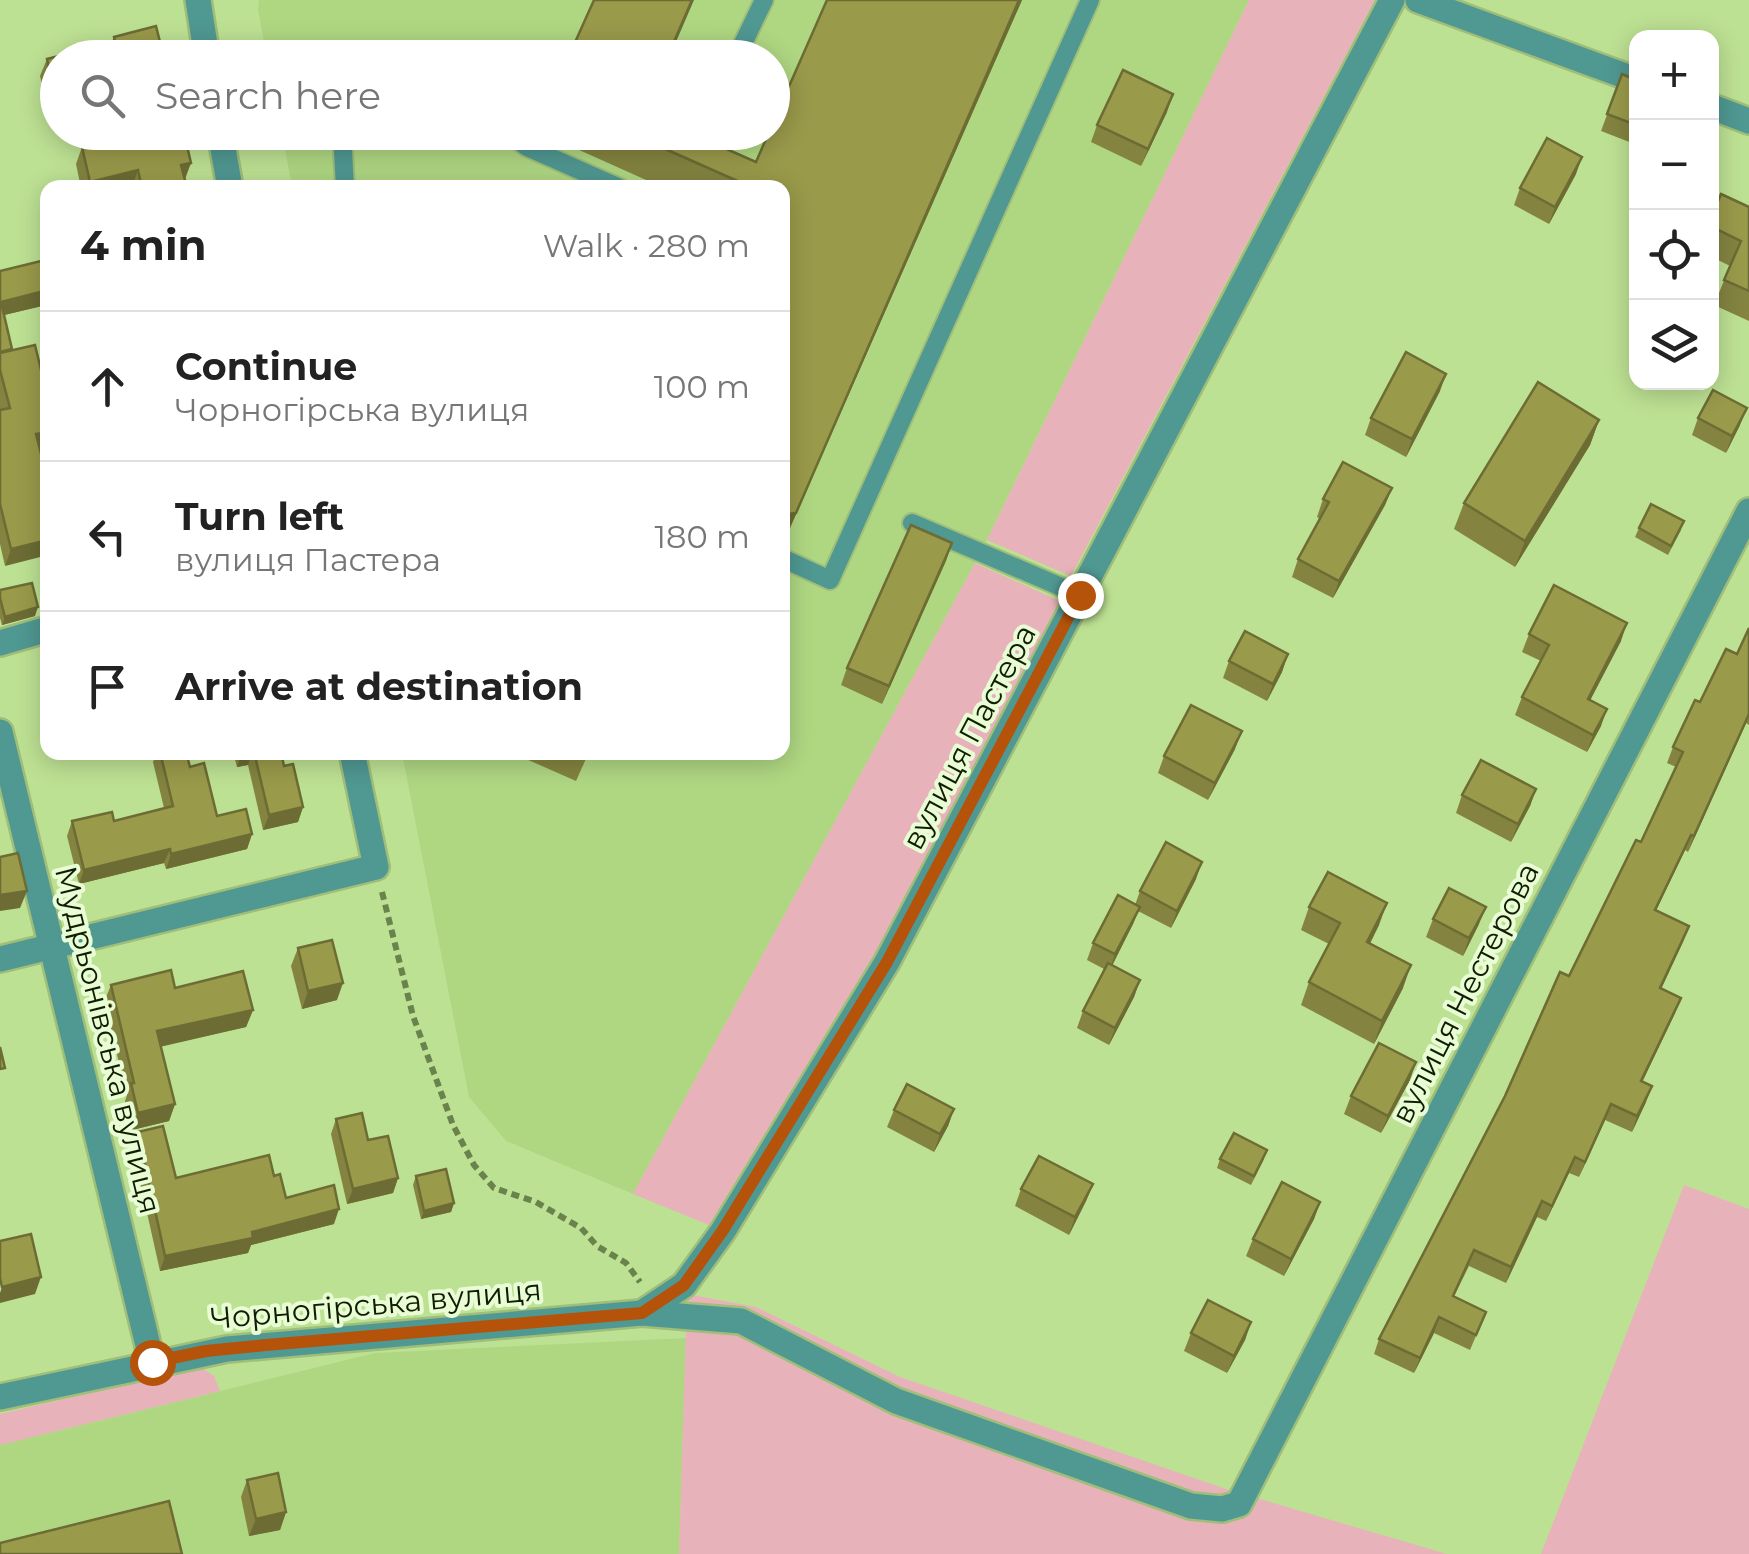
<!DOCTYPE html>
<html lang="en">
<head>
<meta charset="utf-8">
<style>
	:root { --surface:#fff; --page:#f6f6f6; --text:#222; --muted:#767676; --line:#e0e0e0 }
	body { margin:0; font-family:Montserrat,sans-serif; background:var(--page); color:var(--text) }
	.controls { position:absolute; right:30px; top:30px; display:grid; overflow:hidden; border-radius:20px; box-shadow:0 5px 25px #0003 }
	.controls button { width:90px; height:90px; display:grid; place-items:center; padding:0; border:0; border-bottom:2px solid var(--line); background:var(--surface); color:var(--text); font:50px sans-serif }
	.stop { position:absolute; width:30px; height:30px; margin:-22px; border:8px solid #b45309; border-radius:50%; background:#fff }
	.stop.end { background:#b45309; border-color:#fff; box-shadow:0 2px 10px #0008 }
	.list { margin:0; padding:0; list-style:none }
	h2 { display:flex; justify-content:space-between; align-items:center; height:130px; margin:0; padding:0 40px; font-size:42px }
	h2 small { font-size:32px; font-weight:400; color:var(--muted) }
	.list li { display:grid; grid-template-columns:65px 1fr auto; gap:30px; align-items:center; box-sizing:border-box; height:150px; padding:0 40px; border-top:2px solid var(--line) }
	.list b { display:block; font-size:38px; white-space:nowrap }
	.list p { margin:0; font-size:32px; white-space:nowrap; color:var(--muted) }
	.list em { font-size:32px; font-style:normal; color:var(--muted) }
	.icon { flex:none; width:55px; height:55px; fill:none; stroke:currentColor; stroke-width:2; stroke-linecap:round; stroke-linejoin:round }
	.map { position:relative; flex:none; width:1749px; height:1554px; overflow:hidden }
	.search { position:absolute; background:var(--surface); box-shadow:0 5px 25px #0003; left:40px; top:40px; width:750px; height:110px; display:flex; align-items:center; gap:25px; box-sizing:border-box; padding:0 35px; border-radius:55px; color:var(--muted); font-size:38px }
	.panel { position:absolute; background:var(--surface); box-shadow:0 5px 25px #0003; left:40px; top:180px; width:750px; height:580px; border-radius:20px }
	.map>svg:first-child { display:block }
</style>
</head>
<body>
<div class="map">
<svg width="1749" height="1554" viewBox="0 0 1749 1554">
	<rect width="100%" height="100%" fill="#bde193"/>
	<!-- built -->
	<g fill="#afd782">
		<polygon points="259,0 1249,0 981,552 633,1194 506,1141 469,1097 402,753 782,752 782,188 292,187 282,133 772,132 772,58 267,57 258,10"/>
		<polygon points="686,1338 679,1554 0,1554 0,1445 375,1353"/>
	</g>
	<!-- green -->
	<g fill="#e8b2ba">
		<polygon points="1249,0 1375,0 1071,576 987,540"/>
		<polygon points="975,563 1060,601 875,953 709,1225 633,1194"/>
		<polygon points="1684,1185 1749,1209 1749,1554 1541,1554"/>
		<polygon points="687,1294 756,1307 900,1377 1229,1490 1447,1554 679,1554"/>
		<polygon points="200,1367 214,1376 220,1391 0,1445 0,1414"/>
	</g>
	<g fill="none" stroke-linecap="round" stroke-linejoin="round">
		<defs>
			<g id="service">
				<polyline points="736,58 764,0"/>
				<polyline points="342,132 345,188"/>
				<polyline points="507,132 527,147 620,188"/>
				<polyline points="683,168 700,132"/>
				<polyline points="912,523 1080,595"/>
				<polyline points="782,558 830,580 1090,0"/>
			</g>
			<g id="minor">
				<polyline points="198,0 207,58"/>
				<polyline points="1418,0 1636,80"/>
				<polyline points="1712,107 1749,121"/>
				<polyline points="220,132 230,188"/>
				<polyline points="0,643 48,629"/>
				<polyline points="0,732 152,1362"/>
				<polyline points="0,959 376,867 352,752"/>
				<polyline points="642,1313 684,1285 723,1231 887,962 1392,0"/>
				<polyline points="0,1397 227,1349 642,1313 741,1321 896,1401 1191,1506 1222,1509 1239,1504 1749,511"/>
			</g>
		</defs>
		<!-- service casing -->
		<use href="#service" stroke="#9ebe79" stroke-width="22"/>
		<!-- minor casing -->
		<use href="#minor" stroke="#9ebe79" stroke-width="30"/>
		<!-- path -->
		<polyline stroke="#6a824c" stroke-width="6" stroke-dasharray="8 5" stroke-linecap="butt" points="382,892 413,1016 453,1125 474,1165 494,1188 536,1202 581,1228 597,1246 626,1263 640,1282"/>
		<!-- service -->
		<use href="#service" stroke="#509892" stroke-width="18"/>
		<!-- minor -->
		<use href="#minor" stroke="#509892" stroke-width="25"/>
	</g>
	<!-- wall -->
	<g fill="#848440">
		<polygon points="827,0 1022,0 782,546 782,188 664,188 539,132 684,132 684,141 691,146 701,145 706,140 756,162 769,132 772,132 772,125"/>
		<polygon points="156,26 58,109 49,111 40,76 47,59 111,43 114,37"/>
		<polygon points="1622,74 1636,80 1636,132 1632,143 1601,131"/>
		<polygon points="1167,112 1141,166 1091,142 1097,125"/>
		<polygon points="132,146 185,179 187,188 81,188 76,164 82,147"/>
		<polygon points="1576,174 1549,224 1514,205 1520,188"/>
		<polygon points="1749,207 1749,321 1714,305 1730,266 1712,257 1712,216"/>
		<polygon points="0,271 42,306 4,315 12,349 48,432 48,447 40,448 48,481 5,566 0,544"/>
		<polygon points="1440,391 1406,457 1365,435 1371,418"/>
		<polygon points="1698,418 1740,425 1726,453 1692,435"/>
		<polygon points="1599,420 1590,445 1515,567 1454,529 1464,503"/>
		<polygon points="1392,488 1385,505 1333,598 1292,577 1298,559 1320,519 1317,517 1323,499"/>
		<polygon points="1639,528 1681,530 1668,555 1635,537"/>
		<polygon points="952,543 882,704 841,685 847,668"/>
		<polygon points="0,590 35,616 2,625 0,618"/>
		<polygon points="1749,628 1749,725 1746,723 1688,852 1685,850 1656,910 1689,926 1661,989 1675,1013 1642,1082 1646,1102 1632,1132 1605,1120 1579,1177 1569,1173 1546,1221 1537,1217 1506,1283 1469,1266 1454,1296 1486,1312 1470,1350 1434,1333 1414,1373 1374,1354 1379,1339 1569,976 1641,842 1676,767 1667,763 1673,747 1700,702 1737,654"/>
		<polygon points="1529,634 1621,641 1590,700 1601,726 1587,752 1515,715 1522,697 1541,661 1522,652"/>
		<polygon points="1288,654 1282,672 1267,701 1223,678 1229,661"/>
		<polygon points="44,698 48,698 48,735 41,707"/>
		<polygon points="1235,749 1208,800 1158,773 1164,756"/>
		<polygon points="157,752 186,752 190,767 217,816 252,834 247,849 166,869 164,863 79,884 67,836 72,821 114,821 164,808 153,762"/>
		<polygon points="233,752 281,752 284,766 303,807 298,822 263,830 248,765 237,767"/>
		<polygon points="518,752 589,752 576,781 517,755"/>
		<polygon points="1536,789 1530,806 1511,842 1456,813 1462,795"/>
		<polygon points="1196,879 1171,928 1138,911 1133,924 1112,965 1140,980 1134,997 1109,1045 1077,1028 1083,1011 1104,969 1087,960 1093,943 1135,905 1140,891"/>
		<polygon points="1309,907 1379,925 1370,944 1403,988 1374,1044 1301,1005 1309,982 1329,944 1301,930"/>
		<polygon points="1433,919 1479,924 1463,956 1426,937"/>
		<polygon points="298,948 337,1000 302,1009 291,966"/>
		<polygon points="111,985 175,988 253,1010 246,1027 161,1046 175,1104 169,1121 132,1130 125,1101 127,1095 104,1002"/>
		<polygon points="1410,1080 1381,1133 1344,1114 1351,1096"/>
		<polygon points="954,1109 948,1126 934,1152 887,1127 894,1110"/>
		<polygon points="336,1119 368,1140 398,1178 393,1193 347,1204 331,1134"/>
		<polygon points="138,1132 176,1178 274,1176 286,1198 334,1224 251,1245 248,1253 160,1271 132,1146"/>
		<polygon points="1220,1159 1264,1159 1251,1185 1217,1168"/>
		<polygon points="416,1176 454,1203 451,1212 421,1219 413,1185"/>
		<polygon points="1093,1184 1086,1201 1069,1235 1015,1206 1021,1189"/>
		<polygon points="1320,1202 1314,1219 1284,1276 1246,1256 1253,1239"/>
		<polygon points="1251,1322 1245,1340 1227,1373 1184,1351 1191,1333"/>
		<polygon points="247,1480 286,1512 280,1530 249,1536 241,1497"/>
	</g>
	<!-- shaded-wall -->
	<g fill="#6c6c34">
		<polygon points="692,0 694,0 669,58 667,58"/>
		<polygon points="1019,0 1022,0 782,546 782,520"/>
		<polygon points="58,93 58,109 49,111 55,94"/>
		<polygon points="1173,94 1167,112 1141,166 1148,149"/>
		<polygon points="1582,157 1576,174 1549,224 1555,207"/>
		<polygon points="191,163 185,179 181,165"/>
		<polygon points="138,170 132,187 88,188 90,182"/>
		<polygon points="48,290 42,306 0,316 1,302"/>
		<polygon points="1446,374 1440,391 1406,457 1412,439"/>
		<polygon points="1747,408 1740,425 1726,453 1732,436"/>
		<polygon points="1599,420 1590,445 1515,567 1525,541"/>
		<polygon points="48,432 48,447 31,451 36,434"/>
		<polygon points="1392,488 1385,505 1333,598 1339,581"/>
		<polygon points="48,540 48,555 5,566 11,549"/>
		<polygon points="952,543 946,561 882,704 889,686"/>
		<polygon points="38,607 35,616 2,625 5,617"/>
		<polygon points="1627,623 1621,641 1582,716 1588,699"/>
		<polygon points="1288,654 1282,672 1267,701 1273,684"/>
		<polygon points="1607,709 1601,726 1587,752 1593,735"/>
		<polygon points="1749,714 1746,723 1688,852 1694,836"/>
		<polygon points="1242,731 1235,749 1208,800 1215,783"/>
		<polygon points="252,752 248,765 237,767 242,753"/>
		<polygon points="1536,789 1530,806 1511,842 1518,824"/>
		<polygon points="303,807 298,822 263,830 269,815"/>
		<polygon points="252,834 247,849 166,869 171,854"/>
		<polygon points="1691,835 1685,850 1649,925 1655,910"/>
		<polygon points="170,849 164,863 79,884 84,870"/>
		<polygon points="1202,862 1196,879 1171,928 1177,911"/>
		<polygon points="27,891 20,908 0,911 0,895"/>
		<polygon points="1387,903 1379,925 1358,965 1367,942"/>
		<polygon points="1140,907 1133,924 1109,972 1115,954"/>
		<polygon points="1486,907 1479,924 1463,956 1469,938"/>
		<polygon points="1689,926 1683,942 1654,1004 1660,988"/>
		<polygon points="1411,965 1403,988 1374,1044 1382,1021"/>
		<polygon points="1140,980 1134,997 1109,1045 1115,1028"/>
		<polygon points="343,983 337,1000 302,1009 308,991"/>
		<polygon points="1681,998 1675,1013 1635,1097 1641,1081"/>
		<polygon points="253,1010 246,1027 151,1049 157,1031"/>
		<polygon points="1416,1062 1410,1080 1381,1133 1388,1116"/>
		<polygon points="1652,1086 1646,1102 1632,1132 1637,1116"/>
		<polygon points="175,1104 169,1121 132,1130 138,1113"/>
		<polygon points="1611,1104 1605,1120 1579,1177 1585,1162"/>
		<polygon points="954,1109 948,1126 934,1152 940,1134"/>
		<polygon points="1575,1157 1569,1173 1546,1221 1552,1206"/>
		<polygon points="398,1178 393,1193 347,1204 353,1189"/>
		<polygon points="1093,1184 1086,1201 1069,1235 1075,1217"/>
		<polygon points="1542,1201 1537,1217 1506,1283 1511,1267"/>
		<polygon points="1320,1202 1314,1219 1284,1276 1291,1259"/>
		<polygon points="454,1203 451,1212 421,1219 424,1211"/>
		<polygon points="339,1209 334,1224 251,1245 248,1253 160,1271 165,1256"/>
		<polygon points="41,1277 35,1294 0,1303 0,1293 2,1287"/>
		<polygon points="1439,1317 1434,1333 1414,1373 1420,1358"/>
		<polygon points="1251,1322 1245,1340 1227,1373 1234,1356"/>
		<polygon points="286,1512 280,1530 249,1536 256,1519"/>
	</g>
	<!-- building -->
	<g fill="#9a9a4b" stroke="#6c6c34" stroke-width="2.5">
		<polygon points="594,0 692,0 667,58 568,58"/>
		<polygon points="827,0 1019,0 796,513 788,514 782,520 782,188 740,188 742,183 627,132 684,132 684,141 691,146 701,145 706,140 756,162 769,132 772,132 772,125"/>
		<polygon points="156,26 164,58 58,58 58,93 55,94 47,59 115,42 114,37"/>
		<polygon points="1123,70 1173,94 1148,149 1097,125"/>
		<polygon points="1622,74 1636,80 1636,125 1607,114"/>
		<polygon points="184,133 191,163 181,165 187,188 142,188 138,170 90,182 82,147 129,136 132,146"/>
		<polygon points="1547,138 1582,157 1555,207 1520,188"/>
		<polygon points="1721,194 1749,207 1749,291 1724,280 1741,241 1712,227 1712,216"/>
		<polygon points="41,261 48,290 1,302 12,349 0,352 0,271"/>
		<polygon points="35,345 48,399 48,432 36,434 48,481 48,540 11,549 0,504 0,410 10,408 0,370 0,353"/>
		<polygon points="1406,352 1446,374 1412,439 1371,418"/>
		<polygon points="1538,382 1599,420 1525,541 1464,503"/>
		<polygon points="1713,390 1747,408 1732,436 1698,418"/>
		<polygon points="1343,462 1392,488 1339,581 1298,559 1329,502 1323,499"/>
		<polygon points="1651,504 1684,521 1671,546 1639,528"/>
		<polygon points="782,520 786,534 782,543"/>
		<polygon points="911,525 952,543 889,686 847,668"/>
		<polygon points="32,583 38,607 5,617 0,598 0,590"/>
		<polygon points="1554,585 1627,623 1588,699 1607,709 1593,735 1522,697 1549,645 1529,634"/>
		<polygon points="1749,628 1749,714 1694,836 1691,835 1655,910 1689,926 1660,988 1681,998 1641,1081 1652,1086 1637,1116 1611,1104 1585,1162 1575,1157 1552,1206 1542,1201 1511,1267 1474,1250 1453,1296 1486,1312 1476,1335 1439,1317 1420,1358 1379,1339 1505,1096 1560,972 1569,976 1636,840 1641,842 1683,752 1673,747 1695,700 1700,702 1726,649 1737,654"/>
		<polygon points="1245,631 1288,654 1273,684 1229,661"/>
		<polygon points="1191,705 1242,731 1215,783 1164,756"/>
		<polygon points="160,752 186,752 190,767 204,763 217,816 246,809 252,834 171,854 170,849 84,870 72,821 112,812 114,821 173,806"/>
		<polygon points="254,752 281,752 284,766 293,764 303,807 269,815"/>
		<polygon points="1481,760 1536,789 1518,824 1462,795"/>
		<polygon points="1166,842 1202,862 1177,911 1140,891"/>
		<polygon points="18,853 27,891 0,895 0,857"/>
		<polygon points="1328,872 1387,903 1367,942 1411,965 1382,1021 1309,982 1340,923 1309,907"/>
		<polygon points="1449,888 1486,907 1469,938 1433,919"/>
		<polygon points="1118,895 1140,907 1115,954 1093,943"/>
		<polygon points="332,940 343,983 308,991 298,948"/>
		<polygon points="1108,963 1140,980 1115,1028 1083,1011"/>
		<polygon points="171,970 175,988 243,971 253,1010 157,1031 175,1104 138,1113 131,1083 134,1083 111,985"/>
		<polygon points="1379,1043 1416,1062 1388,1116 1351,1096"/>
		<polygon points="0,1047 5,1068 0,1069"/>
		<polygon points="907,1084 954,1109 940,1134 894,1110"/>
		<polygon points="362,1113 368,1140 388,1136 398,1178 353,1189 336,1119"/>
		<polygon points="163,1126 176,1178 269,1155 274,1176 280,1174 286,1198 334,1185 339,1209 252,1232 253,1238 165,1256 138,1132"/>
		<polygon points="1234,1133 1267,1150 1254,1176 1220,1159"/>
		<polygon points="1039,1156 1093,1184 1075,1217 1021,1189"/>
		<polygon points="446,1169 454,1203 424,1211 416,1176"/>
		<polygon points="1282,1182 1320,1202 1291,1259 1253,1239"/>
		<polygon points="31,1234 41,1277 2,1287 0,1278 0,1241"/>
		<polygon points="1208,1300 1251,1322 1234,1356 1191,1333"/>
		<polygon points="278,1473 286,1512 256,1519 247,1480"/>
		<polygon points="169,1501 182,1554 0,1554 0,1543"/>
	</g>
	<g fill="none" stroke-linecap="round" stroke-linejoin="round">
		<!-- route -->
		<polyline stroke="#b45309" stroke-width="12" points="152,1362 206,1351 266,1345 642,1313 684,1285 723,1230 887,962 1080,595"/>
	</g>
	<g text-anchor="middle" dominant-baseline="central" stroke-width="8" stroke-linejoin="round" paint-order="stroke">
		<!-- street labels -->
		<g font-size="30" fill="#111d01" stroke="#e8fcd5">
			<text transform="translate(969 737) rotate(-62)">вулиця Пастера</text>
			<text transform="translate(1465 993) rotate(-63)">вулиця Нестерова</text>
			<text transform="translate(108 1040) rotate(76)">Мудрьонівська вулиця</text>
			<text transform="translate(376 1304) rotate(-5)">Чорногірська вулиця</text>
		</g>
	</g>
</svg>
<div class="controls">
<button>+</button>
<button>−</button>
<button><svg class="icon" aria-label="locate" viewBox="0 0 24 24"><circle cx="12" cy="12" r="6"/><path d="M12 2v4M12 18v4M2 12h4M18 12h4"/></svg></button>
<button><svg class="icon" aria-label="layers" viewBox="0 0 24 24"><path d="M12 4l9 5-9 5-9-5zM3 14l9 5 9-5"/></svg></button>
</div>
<div class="stop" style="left:152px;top:1362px"></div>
<div class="stop end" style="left:1080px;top:595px"></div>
<div class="search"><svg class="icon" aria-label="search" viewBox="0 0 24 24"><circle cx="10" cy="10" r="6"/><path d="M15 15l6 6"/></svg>Search here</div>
<section class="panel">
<h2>4 min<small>Walk · 280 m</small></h2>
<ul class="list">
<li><svg class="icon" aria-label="ahead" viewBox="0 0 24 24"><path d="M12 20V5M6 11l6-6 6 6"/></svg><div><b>Continue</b><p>Чорногірська вулиця</p></div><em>100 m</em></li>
<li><svg class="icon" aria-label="left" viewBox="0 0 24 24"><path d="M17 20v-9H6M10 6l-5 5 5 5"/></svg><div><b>Turn left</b><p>вулиця Пастера</p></div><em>180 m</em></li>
<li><svg class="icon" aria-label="arrive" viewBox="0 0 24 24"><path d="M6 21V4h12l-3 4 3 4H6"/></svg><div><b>Arrive at destination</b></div></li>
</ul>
</section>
</div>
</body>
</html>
